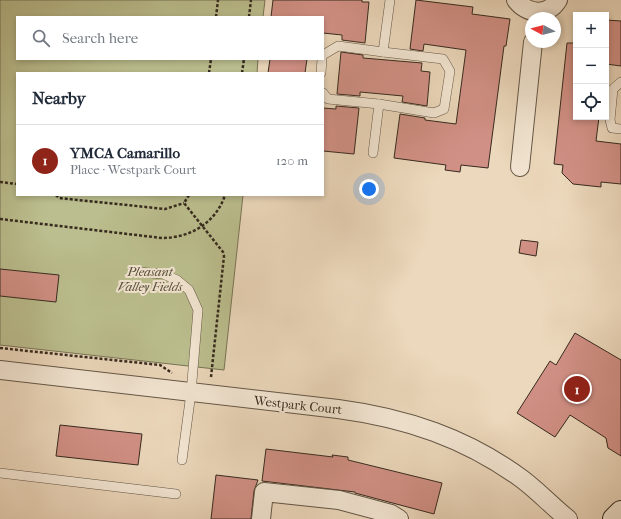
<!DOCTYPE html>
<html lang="en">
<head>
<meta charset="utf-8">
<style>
	:root { --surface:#fff; --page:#f2f2f3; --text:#1f2937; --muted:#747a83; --line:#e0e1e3; --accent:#8f2418 }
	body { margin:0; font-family:"IM FELL French Canon",serif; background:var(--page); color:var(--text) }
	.controls { position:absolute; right:12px; top:12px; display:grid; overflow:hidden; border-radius:0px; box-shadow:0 2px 6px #0003 }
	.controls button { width:36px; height:36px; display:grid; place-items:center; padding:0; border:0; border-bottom:1px solid var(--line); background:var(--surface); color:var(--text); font:20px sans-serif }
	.compass { position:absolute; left:525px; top:12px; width:36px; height:36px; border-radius:50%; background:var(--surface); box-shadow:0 2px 6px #0003; rotate:277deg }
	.you { position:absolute; left:369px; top:189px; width:14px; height:14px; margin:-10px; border:3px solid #fff; border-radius:50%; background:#1a73e8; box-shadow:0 0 0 6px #1a73e833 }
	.badge { display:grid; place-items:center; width:26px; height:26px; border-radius:50%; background:var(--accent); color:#fff; font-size:13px; font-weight:700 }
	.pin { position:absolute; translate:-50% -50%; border:2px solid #fff; box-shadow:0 1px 4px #0006 }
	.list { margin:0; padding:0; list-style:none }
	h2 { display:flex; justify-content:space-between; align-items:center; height:52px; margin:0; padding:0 16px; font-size:17px }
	h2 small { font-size:13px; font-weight:400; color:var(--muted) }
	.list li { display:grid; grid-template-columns:26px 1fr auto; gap:12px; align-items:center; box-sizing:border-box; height:72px; padding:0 16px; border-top:1px solid var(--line) }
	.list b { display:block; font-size:15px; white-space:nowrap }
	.list p { margin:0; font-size:13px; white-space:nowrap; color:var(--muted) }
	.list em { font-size:13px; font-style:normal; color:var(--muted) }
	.icon { flex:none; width:22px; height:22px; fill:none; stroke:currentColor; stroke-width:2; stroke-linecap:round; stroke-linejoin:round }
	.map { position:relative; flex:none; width:621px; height:519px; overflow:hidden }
	.search { position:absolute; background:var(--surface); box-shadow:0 2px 6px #0003; left:16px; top:16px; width:308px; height:44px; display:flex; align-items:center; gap:10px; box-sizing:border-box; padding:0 14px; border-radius:0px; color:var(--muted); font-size:15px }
	.panel { position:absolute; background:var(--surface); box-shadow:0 2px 6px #0003; left:16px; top:72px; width:308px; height:124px; border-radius:0px }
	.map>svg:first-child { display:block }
</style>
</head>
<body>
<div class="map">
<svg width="621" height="519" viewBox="0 0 621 519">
	<rect width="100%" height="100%" fill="#ecd8bc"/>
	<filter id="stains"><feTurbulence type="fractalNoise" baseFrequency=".005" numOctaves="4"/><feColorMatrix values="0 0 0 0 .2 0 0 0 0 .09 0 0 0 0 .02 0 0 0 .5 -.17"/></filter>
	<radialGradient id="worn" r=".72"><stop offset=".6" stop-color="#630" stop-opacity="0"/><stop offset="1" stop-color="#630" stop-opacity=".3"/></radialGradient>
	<!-- green -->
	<polygon fill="#bbbe8e" stroke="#787456" points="0,0 265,0 263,17 17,17 17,59 258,59 257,73 17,73 17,195 243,195 224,370 0,345"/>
	<!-- building -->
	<g fill="#d19085" stroke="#362a1e">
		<polygon points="273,0 362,0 362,2 369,2 365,43 342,40 342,35 323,33 323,17 271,17"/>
		<polygon points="416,0 473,7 472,14 510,19 506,46 504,46 488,168 461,165 460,172 445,170 446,165 394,158 400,114 425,118 425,120 456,124 466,50 424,44 423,51 410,49"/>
		<polygon points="606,20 621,21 621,66 606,64"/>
		<polygon points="567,43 576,43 576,117 599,117 596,141 621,144 621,184 601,182 601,187 573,184 562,173 563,165 554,164"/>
		<polygon points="341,52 363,55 363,58 422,63 421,71 430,72 427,106 402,102 403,96 360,92 360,96 337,94"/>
		<polygon points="270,59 307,59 305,73 268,73"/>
		<polygon points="336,106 359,108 354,154 323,151 323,108 336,109"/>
		<polygon points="521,240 538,242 536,256 519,253"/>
		<polygon points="0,269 59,275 56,302 0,296"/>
		<polygon points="575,333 621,360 621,456 608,448 606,438 570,415 555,437 517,413 550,361 556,365"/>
		<polygon points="60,425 142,434 138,465 56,456"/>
		<polygon points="266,449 333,457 332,455 348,457 348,460 442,483 434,514 355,493 355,492 262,481"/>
		<polygon points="216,475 258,480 254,491 251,519 211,519"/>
	</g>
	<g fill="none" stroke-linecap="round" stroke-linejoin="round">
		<defs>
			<g id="lane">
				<polyline points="323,55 338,46 383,52 390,0"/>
				<polyline points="321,73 322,59"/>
				<polyline points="621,82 613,89 610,120 612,128 621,129"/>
				<polyline points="323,93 328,99 379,104 373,153"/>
				<polyline points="379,104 434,113 444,109 450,71 443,59 383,52"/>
				<polyline points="138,272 163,274 177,280 189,290 198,310 191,393 182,460"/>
				<polyline points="0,473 176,494"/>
			</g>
			<g id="street">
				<path d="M516 0C527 14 548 17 558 0"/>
				<polyline points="520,167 533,42"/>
				<path d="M0 370 338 409C406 418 466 438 522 479 538 491 552 506 568 519"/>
				<polyline points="261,519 264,492 339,500 391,514 399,519"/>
			</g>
			<polyline id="secondary" points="614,519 621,512"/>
		</defs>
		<!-- lane casing -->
		<use href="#lane" stroke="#645646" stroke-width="10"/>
		<!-- street casing -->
		<use href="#street" stroke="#645646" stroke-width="20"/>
		<!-- secondary casing -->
		<use href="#secondary" stroke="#362a1e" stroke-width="24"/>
		<!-- path -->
		<g stroke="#362a1e" stroke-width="2.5" stroke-dasharray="3 2" stroke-linecap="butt">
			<polyline points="216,17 218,0"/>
			<polyline points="249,17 251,0"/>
			<polyline points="209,73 211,59"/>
			<polyline points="242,73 244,59"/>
			<polyline points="0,182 17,184"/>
			<polyline points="56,195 59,198 165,209 184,203"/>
			<polyline points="189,195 184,203 223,252 224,256 211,377"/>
			<path d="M0 219 162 238C190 238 216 223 225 195"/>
			<polyline points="0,348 160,365 172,373"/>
		</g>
		<!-- lane -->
		<use href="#lane" stroke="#f3e6d3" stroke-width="9"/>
		<!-- street -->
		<use href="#street" stroke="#f3e6d3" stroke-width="18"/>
		<!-- secondary -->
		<use href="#secondary" stroke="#f3e6d3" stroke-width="22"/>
	</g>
	<g text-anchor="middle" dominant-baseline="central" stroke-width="4" stroke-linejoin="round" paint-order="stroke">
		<!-- park labels -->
		<g font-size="13" font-style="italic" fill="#574f3a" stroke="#f3e6d3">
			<text x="150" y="271">Pleasant<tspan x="150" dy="15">Valley Fields</tspan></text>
		</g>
		<!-- street labels -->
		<g font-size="13" fill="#362a1e" stroke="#f3e6d3">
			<text transform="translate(298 405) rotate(6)">Westpark Court</text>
		</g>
	</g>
	<rect width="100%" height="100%" filter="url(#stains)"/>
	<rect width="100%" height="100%" fill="url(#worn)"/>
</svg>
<div class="controls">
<button>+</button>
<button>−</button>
<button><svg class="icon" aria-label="locate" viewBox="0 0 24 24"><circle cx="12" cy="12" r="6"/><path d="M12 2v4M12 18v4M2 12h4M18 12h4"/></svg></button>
</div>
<svg class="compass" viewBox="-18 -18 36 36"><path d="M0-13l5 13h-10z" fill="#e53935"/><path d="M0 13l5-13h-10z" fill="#747a83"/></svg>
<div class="you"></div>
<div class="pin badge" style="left:577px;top:389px">1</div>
<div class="search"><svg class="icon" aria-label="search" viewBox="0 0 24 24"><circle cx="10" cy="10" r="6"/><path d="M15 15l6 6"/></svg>Search here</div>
<section class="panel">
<h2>Nearby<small></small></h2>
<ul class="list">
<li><span class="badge">1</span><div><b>YMCA Camarillo</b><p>Place · Westpark Court</p></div><em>120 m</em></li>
</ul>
</section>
</div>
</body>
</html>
